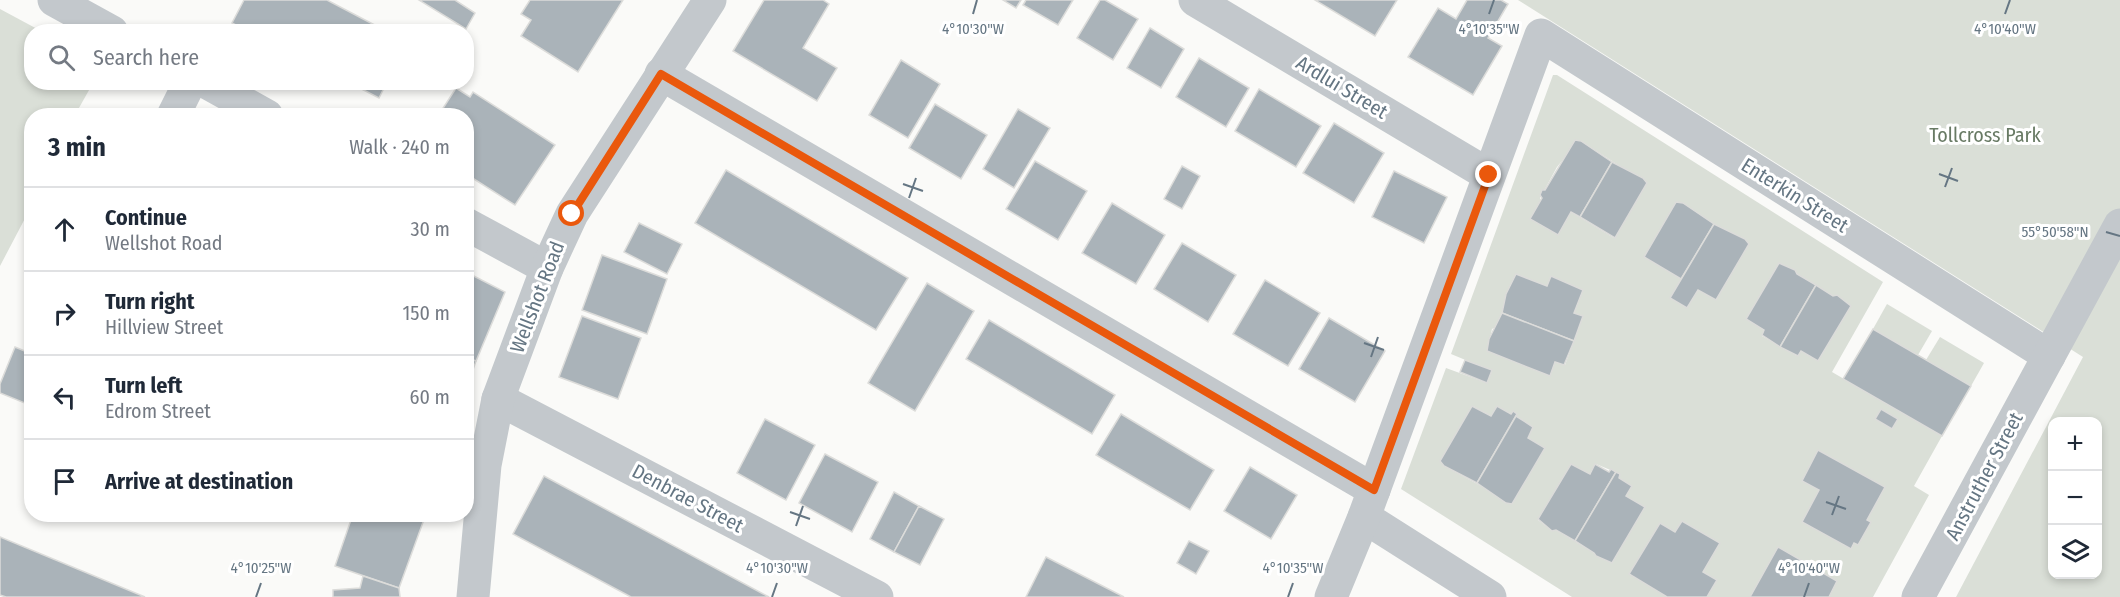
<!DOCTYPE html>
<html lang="en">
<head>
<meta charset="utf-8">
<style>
	:root { --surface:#fff; --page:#f2f2f3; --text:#1f2937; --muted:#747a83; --line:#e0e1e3 }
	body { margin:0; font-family:"Fira Sans Condensed",sans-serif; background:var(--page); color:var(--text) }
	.controls { position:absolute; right:18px; bottom:18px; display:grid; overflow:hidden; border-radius:12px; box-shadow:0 3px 9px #0003 }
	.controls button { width:54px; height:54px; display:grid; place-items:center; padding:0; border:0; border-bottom:2px solid var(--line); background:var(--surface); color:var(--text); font:30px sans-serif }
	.stop { position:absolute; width:18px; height:18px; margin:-14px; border:4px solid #ea580c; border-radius:50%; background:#fff }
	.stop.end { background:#ea580c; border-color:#fff; box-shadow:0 2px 6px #0008 }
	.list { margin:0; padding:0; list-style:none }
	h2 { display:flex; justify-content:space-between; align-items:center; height:78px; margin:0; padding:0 24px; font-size:26px }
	h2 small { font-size:20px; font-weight:400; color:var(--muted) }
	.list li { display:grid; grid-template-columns:39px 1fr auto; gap:18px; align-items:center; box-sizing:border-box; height:84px; padding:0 24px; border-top:2px solid var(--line) }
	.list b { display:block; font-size:22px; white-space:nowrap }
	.list p { margin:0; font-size:20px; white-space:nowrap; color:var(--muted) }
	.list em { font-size:20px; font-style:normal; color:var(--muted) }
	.icon { flex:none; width:33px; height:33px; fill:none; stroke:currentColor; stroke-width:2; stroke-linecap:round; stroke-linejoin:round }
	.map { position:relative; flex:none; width:2120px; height:597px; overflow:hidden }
	.search { position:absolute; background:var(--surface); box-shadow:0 3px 9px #0003; left:24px; top:24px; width:450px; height:66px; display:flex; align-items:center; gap:15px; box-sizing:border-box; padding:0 21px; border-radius:24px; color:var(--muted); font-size:22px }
	.panel { position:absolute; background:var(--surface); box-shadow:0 3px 9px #0003; left:24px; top:108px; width:450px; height:414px; border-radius:24px }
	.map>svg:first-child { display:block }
</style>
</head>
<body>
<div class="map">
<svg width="2120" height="597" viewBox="0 0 2120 597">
	<rect width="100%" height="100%" fill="#fafaf8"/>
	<!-- green -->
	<g fill="#dadfd7" fill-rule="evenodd">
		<path d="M1518 0H2120V597H1956L2083 357ZM2052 422H2098V574H2052Z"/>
		<polygon points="0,9 41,31 32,32 32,82 93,83 75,115 32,116 31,207 0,266"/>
		<path d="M1553 75H1557L1883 282 1832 372 1942 436 1914 486 1929 495 1873 597H1829L1837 581 1778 547 1750 597H1572L1401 489 1446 368 1487 383 1492 371 1451 354ZM1581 141 1629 172 1643 178 1647 183 1614 238 1571 212 1558 235 1540 198 1557 167 1577 142ZM1676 202 1683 203 1714 224 1745 239 1698 290 1687 308 1670 298 1681 279 1644 257ZM1779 264 1795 270 1797 274 1833 296 1837 295 1851 306 1818 361 1801 351 1797 356 1762 336 1764 330 1746 319ZM1516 274 1547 286 1551 277 1583 290 1574 313 1583 316 1565 365 1555 362 1550 375 1487 351 1492 329 1496 327 1507 299 1506 294ZM1473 406 1491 416 1497 406 1511 414 1513 411 1517 414 1516 416 1533 427 1528 438 1509 502 1505 503 1494 493 1444 466 1440 461ZM1596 464 1620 474 1619 478 1632 486 1626 496 1645 507 1612 563 1596 556 1594 553 1556 530 1552 531 1538 520 1590 474Z"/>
		<polygon points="1887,304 1932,331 1918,355 1873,329"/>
		<polygon points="1940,337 1984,363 1971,386 1926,360"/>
	</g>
	<!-- building -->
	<g fill="#aab3b9" stroke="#dcdcda" stroke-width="1.5">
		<polygon points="244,0 327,0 388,32 249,32 232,23"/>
		<polygon points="419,0 455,0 475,13 466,29"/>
		<polygon points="530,0 623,0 578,72 521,36 531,20 521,14"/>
		<polygon points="764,0 823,0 829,4 803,48 837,68 817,101 733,51"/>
		<polygon points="1003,0 1021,0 1016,8"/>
		<polygon points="1026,0 1073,0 1058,25 1023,5"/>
		<polygon points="1100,0 1105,0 1138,19 1113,60 1077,38"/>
		<polygon points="1315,0 1397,0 1375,36"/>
		<polygon points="1467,0 1501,0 1508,4 1488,38 1502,46 1473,95 1408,57 1438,8 1456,19"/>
		<polygon points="1150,28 1184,49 1161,88 1127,68"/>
		<polygon points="1199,58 1249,88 1226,127 1176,97"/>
		<polygon points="901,60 940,84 908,138 869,115"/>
		<polygon points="348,82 387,82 379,98"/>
		<polygon points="456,88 470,97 473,92 555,145 515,205 466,174 466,116 438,116"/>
		<polygon points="1259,89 1321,126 1296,167 1235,131"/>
		<polygon points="935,104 987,135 961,179 909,148"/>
		<polygon points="1018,109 1050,128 1014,188 983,169"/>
		<polygon points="1334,123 1384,153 1354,203 1303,173"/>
		<polygon points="1575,140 1581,141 1612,162 1580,217 1571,212 1558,235 1530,219 1542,198 1540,195 1542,190 1545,190"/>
		<polygon points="1035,161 1087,191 1058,240 1006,209"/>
		<polygon points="1612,162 1643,178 1647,183 1615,238 1580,217"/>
		<polygon points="1182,166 1200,176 1182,209 1164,199"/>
		<polygon points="726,170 908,278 876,330 695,223"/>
		<polygon points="1394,171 1447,197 1424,243 1372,217"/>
		<polygon points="1676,202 1683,203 1714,224 1681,279 1644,257"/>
		<polygon points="1112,203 1165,235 1136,284 1082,253"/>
		<polygon points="639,223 682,244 667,274 624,252"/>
		<polygon points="1714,224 1745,239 1749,244 1716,300 1698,290 1687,308 1670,298"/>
		<polygon points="1182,243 1236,275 1208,322 1154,289"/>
		<polygon points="602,255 667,279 647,334 582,310"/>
		<polygon points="1779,263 1795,270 1797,274 1816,285 1780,347 1762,335 1764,330 1746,319"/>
		<polygon points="466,272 505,292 476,361 466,358"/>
		<polygon points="1516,274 1547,286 1551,276 1583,290 1574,313 1583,316 1574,341 1502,313 1506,294"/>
		<polygon points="1265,280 1320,313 1288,366 1233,334"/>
		<polygon points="927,283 974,311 915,411 868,383"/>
		<polygon points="1816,285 1833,296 1837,295 1851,306 1818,361 1801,351 1798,356 1780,347"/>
		<polygon points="1502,313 1574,341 1564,365 1555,362 1550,376 1487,351 1489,339"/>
		<polygon points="582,316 641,338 618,399 559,377"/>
		<polygon points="1329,318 1385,351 1355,402 1299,369"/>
		<polygon points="989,320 1115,395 1092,434 966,359"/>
		<polygon points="1873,329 1971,386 1942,436 1843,379"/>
		<polygon points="15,347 32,354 32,406 0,393 0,384"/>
		<polygon points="466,358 476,361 466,390"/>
		<polygon points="1465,360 1492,370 1487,383 1460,372"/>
		<polygon points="1472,406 1491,416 1497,406 1511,414 1513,411 1517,414 1477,483 1444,466 1440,461"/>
		<polygon points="1881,409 1898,419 1892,429 1875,419"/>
		<polygon points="1121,414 1214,470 1190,510 1096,455"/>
		<polygon points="1516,416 1533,427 1528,438 1545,448 1512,504 1506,503 1477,483"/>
		<polygon points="765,419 815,445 786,500 737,473"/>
		<polygon points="1818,450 1885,487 1867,520 1871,522 1858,545 1854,543 1851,549 1802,522 1819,490 1802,481"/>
		<polygon points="825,454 878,482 852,532 799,503"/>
		<polygon points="1571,464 1590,474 1595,464 1609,472 1611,469 1616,472 1575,541 1556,530 1552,531 1538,519"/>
		<polygon points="1250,467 1297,495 1271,539 1224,511"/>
		<polygon points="1616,472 1620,474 1619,478 1632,486 1626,496 1645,507 1612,563 1596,556 1594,553 1575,541"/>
		<polygon points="544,476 769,597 631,597 513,534"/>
		<polygon points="894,492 919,506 894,552 870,539"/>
		<polygon points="919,506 944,519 920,565 894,552"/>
		<polygon points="353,514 426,514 399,588 335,566"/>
		<polygon points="1682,521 1720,543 1703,572 1717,580 1707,597 1667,597 1629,574 1660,523 1675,532"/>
		<polygon points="0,537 145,597 6,597 0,595"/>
		<polygon points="1189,541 1209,551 1196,574 1177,563"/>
		<polygon points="1778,547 1837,581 1829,597 1750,597"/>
		<polygon points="1046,557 1124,597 1026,597"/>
		<polygon points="363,576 399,588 400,597 333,597 333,590 360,588"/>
	</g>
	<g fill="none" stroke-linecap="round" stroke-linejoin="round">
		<!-- street -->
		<g stroke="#c3c8cc" stroke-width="33">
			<polyline points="54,0 112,32"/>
			<polyline points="1195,0 1489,175"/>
			<polyline points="661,74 1374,490"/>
			<polyline points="206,82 267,116"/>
			<polyline points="173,116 190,82"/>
			<polyline points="466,224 547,268"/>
			<polyline points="498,399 877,597"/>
			<polyline points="1364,517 1490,597"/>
			<polyline points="473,597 485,465 498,399 547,268 572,214 710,0"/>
			<polyline points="1331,597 1364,517 1541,35 2049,356"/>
			<polyline points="1918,597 2120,225"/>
		</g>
	</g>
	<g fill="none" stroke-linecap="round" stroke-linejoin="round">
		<!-- route -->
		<polyline stroke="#ea580c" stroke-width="8" points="572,214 661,74 1374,490 1489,175"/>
	</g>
	<!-- ticks -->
	<path fill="none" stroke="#657683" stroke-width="2" d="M973 14 977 0M1489 14 1494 0M2005 14 2010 0M1939 174 1958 181M903 184 923 191M1945 187 1952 168M909 198 916 178M2106 232 2120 236M1364 343 1384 350M1371 357 1378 337M1826 502 1846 509M790 512 810 519M1832 515 1839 496M796 526 803 506M256 597 261 583M772 597 777 583M1288 597 1293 583M1804 597 1809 583"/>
	<g text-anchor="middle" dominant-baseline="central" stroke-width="6" stroke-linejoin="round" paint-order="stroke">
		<!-- street labels -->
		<g font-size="20" fill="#657683" stroke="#fff">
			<text transform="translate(1342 87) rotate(31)">Ardlui Street</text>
			<text transform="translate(1795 195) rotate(32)">Enterkin Street</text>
			<text transform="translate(537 297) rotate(-69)">Wellshot Road</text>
			<text transform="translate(1984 476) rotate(-62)">Anstruther Street</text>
			<text transform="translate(688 498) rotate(28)">Denbrae Street</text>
		</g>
		<!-- park labels -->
		<g font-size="20" fill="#687a64" stroke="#fff">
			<text x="1985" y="135">Tollcross Park</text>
		</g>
	</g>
	<g font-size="15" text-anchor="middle" fill="#657683" stroke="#fff" stroke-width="6" stroke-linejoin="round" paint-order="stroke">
		<text x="973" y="34">4°10'30"W</text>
		<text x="1489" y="34">4°10'35"W</text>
		<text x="2005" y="34">4°10'40"W</text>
		<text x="2055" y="237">55°50'58"N</text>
		<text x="261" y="573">4°10'25"W</text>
		<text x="777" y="573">4°10'30"W</text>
		<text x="1293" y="573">4°10'35"W</text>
		<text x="1809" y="573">4°10'40"W</text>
	</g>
</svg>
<div class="controls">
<button>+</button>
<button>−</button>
<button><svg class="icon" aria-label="layers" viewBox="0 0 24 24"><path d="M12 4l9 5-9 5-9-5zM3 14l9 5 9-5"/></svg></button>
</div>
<div class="stop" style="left:572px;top:214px"></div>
<div class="stop end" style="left:1489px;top:175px"></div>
<div class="search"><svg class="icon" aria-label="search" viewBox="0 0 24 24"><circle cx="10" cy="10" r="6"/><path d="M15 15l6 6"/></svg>Search here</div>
<section class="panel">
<h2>3 min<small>Walk · 240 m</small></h2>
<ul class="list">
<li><svg class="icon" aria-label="ahead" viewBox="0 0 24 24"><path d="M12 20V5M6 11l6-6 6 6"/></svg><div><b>Continue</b><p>Wellshot Road</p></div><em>30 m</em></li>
<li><svg class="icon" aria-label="right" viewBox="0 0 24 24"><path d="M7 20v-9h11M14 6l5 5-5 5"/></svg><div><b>Turn right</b><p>Hillview Street</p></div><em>150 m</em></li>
<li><svg class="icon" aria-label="left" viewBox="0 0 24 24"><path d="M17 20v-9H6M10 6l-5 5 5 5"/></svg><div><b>Turn left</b><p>Edrom Street</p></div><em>60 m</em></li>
<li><svg class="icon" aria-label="arrive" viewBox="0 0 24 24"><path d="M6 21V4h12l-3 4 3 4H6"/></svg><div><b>Arrive at destination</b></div></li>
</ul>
</section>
</div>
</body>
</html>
